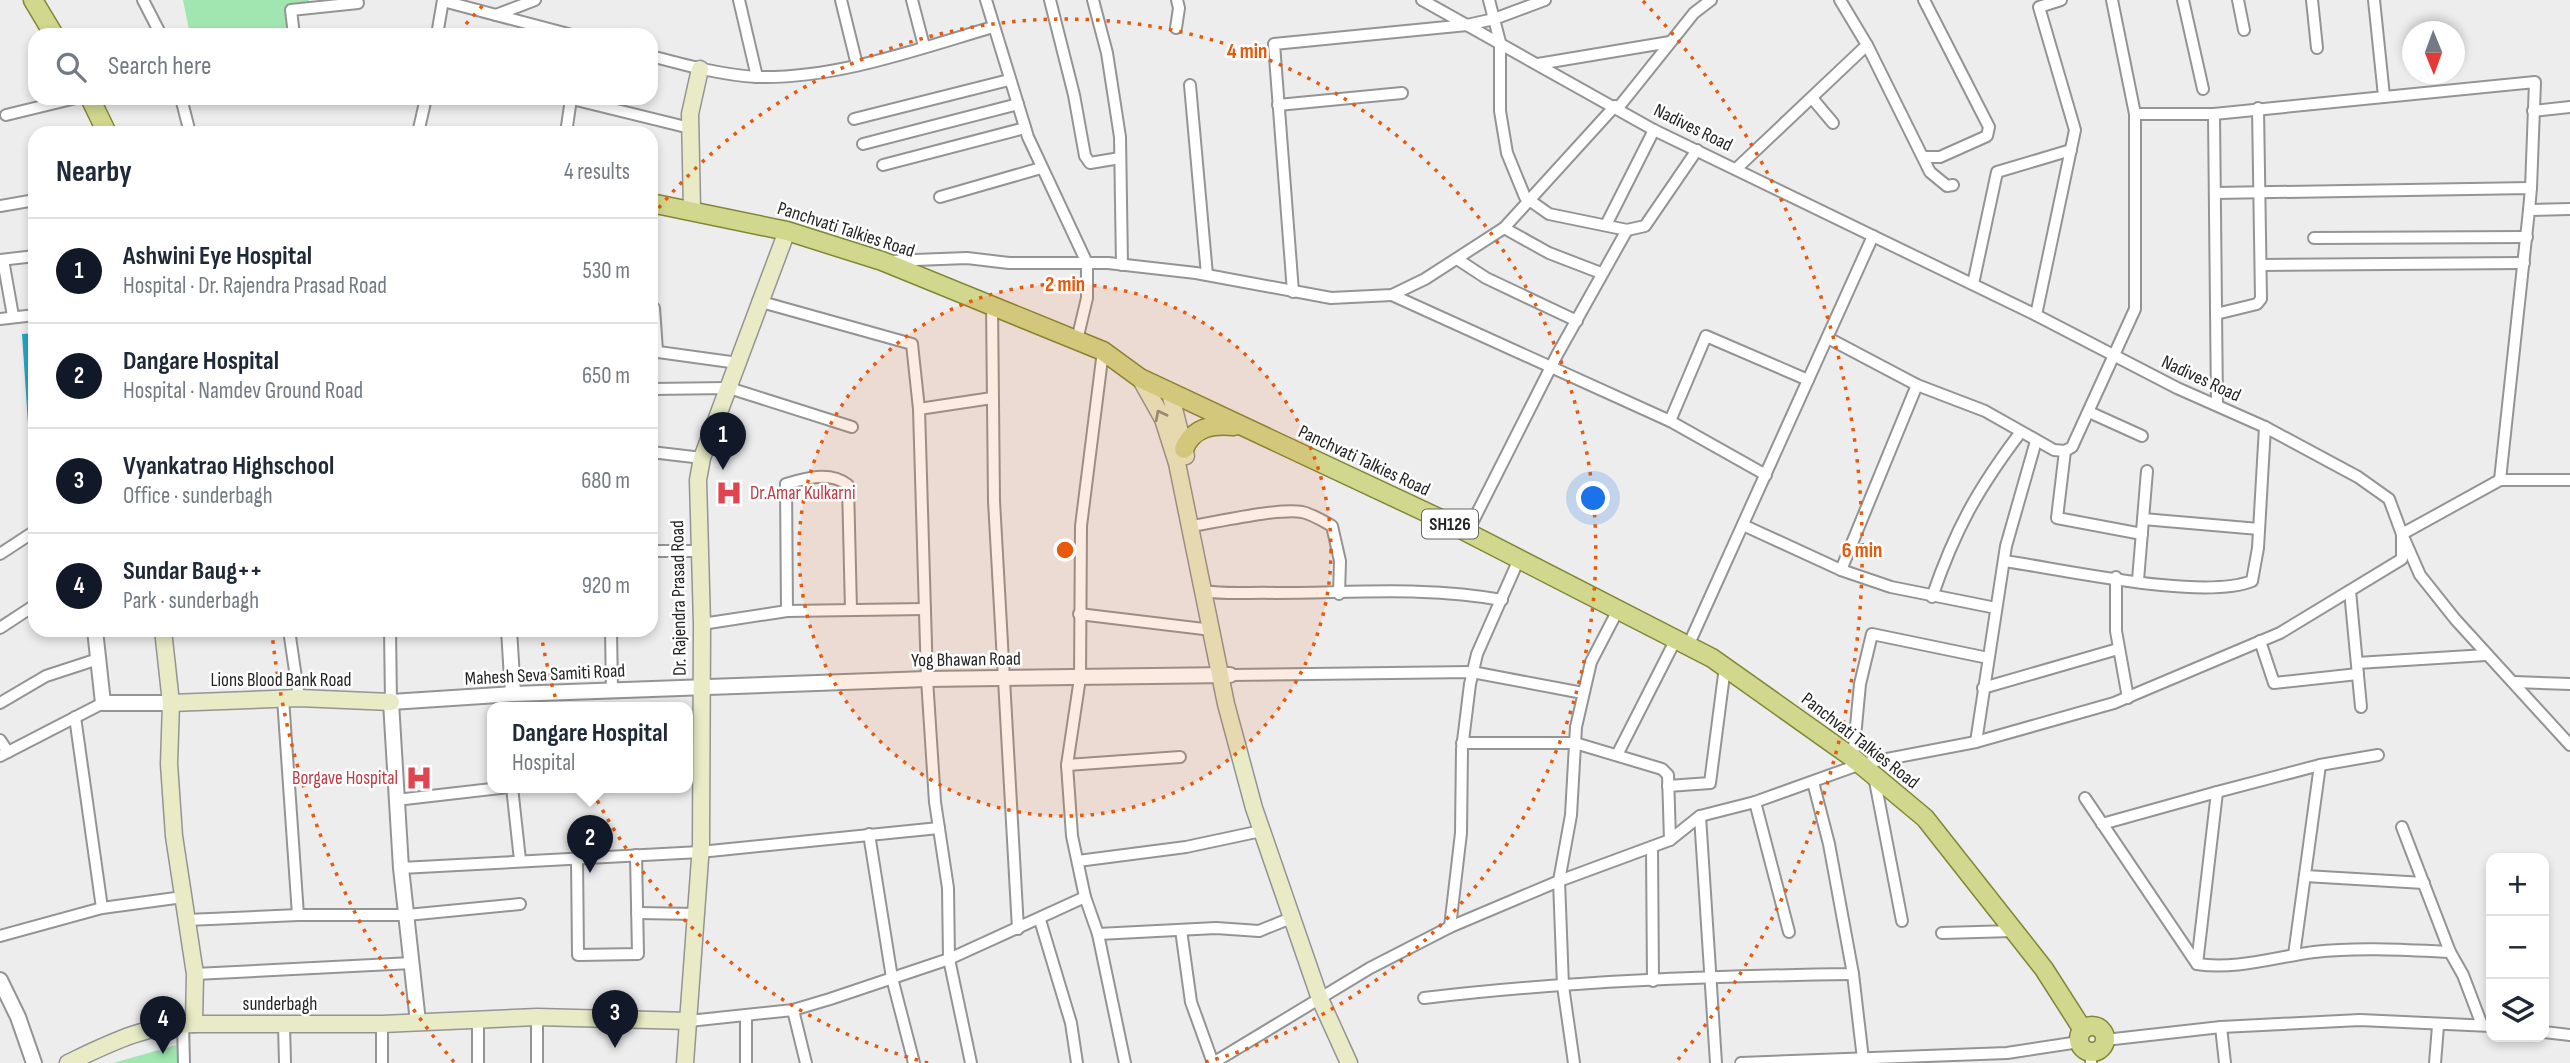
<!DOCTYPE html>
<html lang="en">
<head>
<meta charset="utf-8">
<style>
	:root { --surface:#fff; --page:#f2f2f3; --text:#1f2937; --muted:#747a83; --line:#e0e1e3; --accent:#111827 }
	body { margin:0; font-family:"Sofia Sans Condensed",sans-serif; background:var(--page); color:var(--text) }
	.controls { position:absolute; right:21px; bottom:21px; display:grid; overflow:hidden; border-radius:14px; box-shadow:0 4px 10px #0003 }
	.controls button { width:63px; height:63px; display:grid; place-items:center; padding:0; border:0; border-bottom:2px solid var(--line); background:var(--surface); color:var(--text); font:35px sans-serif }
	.compass { position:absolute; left:2402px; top:21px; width:63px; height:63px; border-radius:50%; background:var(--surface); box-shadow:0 4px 10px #0003; rotate:179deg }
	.you { position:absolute; left:1594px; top:499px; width:24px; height:24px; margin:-18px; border:5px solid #fff; border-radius:50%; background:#1a73e8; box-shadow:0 0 0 10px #1a73e833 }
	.badge { display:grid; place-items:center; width:46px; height:46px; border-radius:50%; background:var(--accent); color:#fff; font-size:23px; font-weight:700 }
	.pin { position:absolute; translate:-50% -58px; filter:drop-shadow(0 2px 4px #0008) }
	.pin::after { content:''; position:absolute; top:37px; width:24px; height:21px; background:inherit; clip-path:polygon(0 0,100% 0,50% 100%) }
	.popup { position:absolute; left:487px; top:702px; width:206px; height:91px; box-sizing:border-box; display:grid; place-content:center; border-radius:14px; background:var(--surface); filter:drop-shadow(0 2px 5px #0005); font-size:23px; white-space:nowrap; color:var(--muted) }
	.popup b { font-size:26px; color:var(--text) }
	.popup::after { content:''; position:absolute; left:50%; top:100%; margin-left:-14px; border:14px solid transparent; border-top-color:var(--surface) }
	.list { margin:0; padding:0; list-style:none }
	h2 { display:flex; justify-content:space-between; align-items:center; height:91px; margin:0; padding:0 28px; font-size:30px }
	h2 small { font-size:23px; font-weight:400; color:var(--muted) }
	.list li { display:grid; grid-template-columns:46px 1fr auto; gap:21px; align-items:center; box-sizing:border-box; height:105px; padding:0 28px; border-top:2px solid var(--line) }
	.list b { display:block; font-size:26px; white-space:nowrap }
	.list p { margin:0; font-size:23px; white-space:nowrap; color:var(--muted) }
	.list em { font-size:23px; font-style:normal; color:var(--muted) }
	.icon { flex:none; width:38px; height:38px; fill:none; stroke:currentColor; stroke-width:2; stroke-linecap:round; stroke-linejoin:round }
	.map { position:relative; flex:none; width:2570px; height:1063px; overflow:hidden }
	.search { position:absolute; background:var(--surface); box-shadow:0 4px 10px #0003; left:28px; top:28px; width:630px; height:77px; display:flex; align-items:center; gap:18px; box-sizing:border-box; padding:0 24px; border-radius:21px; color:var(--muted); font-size:26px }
	.panel { position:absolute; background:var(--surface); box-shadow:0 4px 10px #0003; left:28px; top:126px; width:630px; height:511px; border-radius:21px }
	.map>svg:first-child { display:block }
</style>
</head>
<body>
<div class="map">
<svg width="2570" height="1063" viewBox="0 0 2570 1063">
	<rect width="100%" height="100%" fill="#ededee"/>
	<!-- green -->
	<g fill="#a1e5b1">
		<polygon points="183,0 309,0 309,8 291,10 293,35 190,35"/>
		<polygon points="180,1044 179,1063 113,1063"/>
	</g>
	<!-- water -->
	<polygon fill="#22a8c5" points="35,333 35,423 28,424 22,334"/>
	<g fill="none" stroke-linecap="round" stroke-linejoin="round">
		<defs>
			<g id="minor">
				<polyline points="143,0 161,35"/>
				<polyline points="739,0 757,77"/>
				<polyline points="841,0 857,65"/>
				<polyline points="912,0 924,46"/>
				<polyline points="986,0 1028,137 1087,263 1087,298 1077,340"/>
				<polyline points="1050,0 1074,95 1085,156 1090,163 1120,158"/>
				<polyline points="1093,0 1107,53 1120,137 1122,265"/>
				<polyline points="1489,0 1500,42 1500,111 1507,153 1525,197 1549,214 1627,230 1645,226 1697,150"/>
				<polyline points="1840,0 1867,45"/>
				<polyline points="2183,0 2203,89"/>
				<polyline points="2238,0 2244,30"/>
				<polyline points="2312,0 2317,48"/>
				<polyline points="2374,0 2384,96"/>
				<polyline points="443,1 572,35"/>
				<polyline points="496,15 535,0"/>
				<polyline points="1176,28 1179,8 1177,0"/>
				<polyline points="294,35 291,10 358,3"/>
				<polyline points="437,35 443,0"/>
				<path d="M651 56C685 65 721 75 757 77 836 79 918 49 993 27"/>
				<polyline points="1538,64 1670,42"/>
				<polyline points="1190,85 1207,275"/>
				<polyline points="181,98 190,133"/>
				<polyline points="568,98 690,128"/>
				<polyline points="1812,98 1833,123"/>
				<polyline points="1278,105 1402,93"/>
				<polyline points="1618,108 1694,13 1711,0"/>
				<polyline points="2533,111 2570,107"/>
				<polyline points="2135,114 2214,114"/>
				<polyline points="6,115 76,98"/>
				<polyline points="854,119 1009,80"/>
				<polyline points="418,133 426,98"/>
				<polyline points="566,133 571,99"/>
				<polyline points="863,144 1018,104"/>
				<polyline points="1924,157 1940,157 1987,136 1989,127 1924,0"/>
				<polyline points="883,165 1025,128"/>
				<polyline points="1736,169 1867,45 1930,172 1947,186 1953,185"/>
				<polyline points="2215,193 2531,188 2529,210"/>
				<polyline points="940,197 1041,168"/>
				<polyline points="0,206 35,200"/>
				<polyline points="1606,225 1654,130"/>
				<polyline points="1504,228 1549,253 1601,273"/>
				<polyline points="2314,238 2527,237"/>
				<polyline points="1457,259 1486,278 1577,321"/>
				<polyline points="0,260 35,256"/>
				<polyline points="3,260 13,316"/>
				<polyline points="889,261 967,258 1009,263 1108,263 1196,273 1331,298 1392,295 1425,279 1504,228 1615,106"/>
				<polyline points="2261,265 2524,263"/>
				<polyline points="1973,284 1997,172 2071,150"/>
				<polyline points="1293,292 1274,44 1467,25 1494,19 1545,0"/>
				<polyline points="1392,295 1670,421 1706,336 1808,380"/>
				<polyline points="758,301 912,344 919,409"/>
				<polyline points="992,303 994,501 1018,929"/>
				<polyline points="651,308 654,308 657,351"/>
				<polyline points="2216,314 2257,304 2261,299 2258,108"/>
				<polyline points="2036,315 2075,130 2039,7 2061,0"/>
				<polyline points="0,319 35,315"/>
				<polyline points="1828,338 1917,385 1985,411 2054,450 2065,451 2072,447 2135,309 2135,114 2112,0"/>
				<polyline points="651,351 738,363"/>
				<polyline points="1103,351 1081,526 1080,678 1067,765 1072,836 1085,897 1098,934 1125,1063"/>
				<polyline points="651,389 729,388 852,427"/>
				<polyline points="2217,405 2214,114 2535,82 2531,188"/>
				<polyline points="2089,412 2142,436"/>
				<polyline points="1670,421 1766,475"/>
				<polyline points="2065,451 2057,518 2142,534"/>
				<polyline points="651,452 702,458"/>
				<polyline points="2500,480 2529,210 2570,209"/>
				<polyline points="2570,480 2500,480 2402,534 2420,575 2455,619 2570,745"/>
				<polyline points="2143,519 2259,529"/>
				<polyline points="1743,525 1841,570 1891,587 1996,608"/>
				<path d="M1191 526C1217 522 1278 508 1302 512 1312 514 1323 521 1332 526L1340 561 1339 594"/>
				<polyline points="1467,533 1557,355 1627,230"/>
				<polyline points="651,551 699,551"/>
				<polyline points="0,554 35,531"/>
				<path d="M2004 561C2062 569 2202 601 2252 581L2258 548 2265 427"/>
				<polyline points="1841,570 1917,385"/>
				<polyline points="2116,577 2116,631 2128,698"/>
				<polyline points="2138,580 2147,471"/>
				<path d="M1204 591C1228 595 1251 592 1275 593 1351 593 1427 586 1502 600"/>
				<polyline points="2350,591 2361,707"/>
				<path d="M1932 597C1955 530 1977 490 2020 433"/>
				<path d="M787 611 786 484C806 478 830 471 848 485L851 610"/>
				<polyline points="1079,614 1212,630"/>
				<polyline points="702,624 787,611 925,609"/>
				<polyline points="0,628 35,605"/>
				<polyline points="289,630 299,698"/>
				<polyline points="390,630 391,702"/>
				<polyline points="611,630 612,691"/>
				<polyline points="2260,641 2274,683 2358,674"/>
				<polyline points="1688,646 1873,236"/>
				<polyline points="2357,663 2486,655"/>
				<polyline points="1230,675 1472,672 1583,693"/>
				<polyline points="2514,682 2570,684"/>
				<polyline points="1983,688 2118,649"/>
				<polyline points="283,698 298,915"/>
				<polyline points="0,703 46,676 98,659"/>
				<polyline points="75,717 102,908"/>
				<polyline points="0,740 8,752"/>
				<polyline points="1976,742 2006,546 2036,441"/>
				<polyline points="1462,743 1575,743 1662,769 1668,775 1670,840"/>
				<polyline points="1617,755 1676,639"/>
				<path d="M2378 755 2320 765 2217 792 2197 964C2236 970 2275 957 2314 952 2359 947 2405 950 2450 952"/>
				<polyline points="0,756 103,703"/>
				<polyline points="1853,758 1860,684 1872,634 1988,658"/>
				<polyline points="1067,765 1180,757"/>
				<polyline points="1874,776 1902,921"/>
				<polyline points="1668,786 1710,783 1725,667"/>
				<polyline points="512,787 520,860"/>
				<polyline points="2085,798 2197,964"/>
				<polyline points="396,800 509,787"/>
				<polyline points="1755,802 1789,932"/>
				<polyline points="1700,816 1716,1063"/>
				<polyline points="2102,824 2217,792"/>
				<polyline points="2402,827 2450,952 2463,975 2482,1025"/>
				<polyline points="869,834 892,978 914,1063"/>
				<polyline points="1652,847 1653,981"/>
				<polyline points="577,857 578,955 638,954 636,855"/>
				<polyline points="1078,861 1186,847 1261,831"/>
				<polyline points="401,868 700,852 939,828"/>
				<polyline points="2305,876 2424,883"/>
				<polyline points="637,913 697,914"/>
				<polyline points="187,920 298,915 407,915 520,904"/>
				<polyline points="1040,920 1071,1023 1077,1063"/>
				<polyline points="1450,927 1461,833 1462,749 1470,684 1477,654 1519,559"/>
				<polyline points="1181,930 1191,1002 1213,1063"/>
				<polyline points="1942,933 2013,931"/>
				<polyline points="1098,934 1216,928 1259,931 1291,918"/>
				<polyline points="0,936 102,908 183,897"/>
				<polyline points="2294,955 2320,765"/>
				<polyline points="195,974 412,963"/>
				<polyline points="1853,974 1863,1059"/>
				<path d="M1424 998C1566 981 1710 976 1853 974L1829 844 1813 782"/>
				<polyline points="793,1010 806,1063"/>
				<polyline points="746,1016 746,1063"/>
				<polyline points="537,1017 537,1063"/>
				<polyline points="689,1021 793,1010 830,999 949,959 1085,897"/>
				<polyline points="183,1024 184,1063"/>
				<polyline points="382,1024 382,1063"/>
				<polyline points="284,1025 285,1063"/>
				<polyline points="2221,1027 2225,1063"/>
				<polyline points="2544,1032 2570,1035"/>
				<polyline points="2105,1040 2221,1027 2360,1020 2491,1026"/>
				<polyline points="2091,1052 2091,1063"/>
				<polyline points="478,1063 478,1020"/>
				<polyline points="971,1063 949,959 948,888 935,802 927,679 919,409 992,398"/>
				<polyline points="1213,1063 1370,968 1450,927 1559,881 1670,840 1700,816 1755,802 1861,764 1976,742 2114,703 2280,633 2402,559 2402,534 2389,499 2358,477 2265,427 2177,388 2036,315 1654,130 1422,0"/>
				<polyline points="1574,1063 1563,986 1559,881 1571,815 1576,727 1591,662 1618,610"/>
				<polyline points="1741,1063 2007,1053 2079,1042"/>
				<polyline points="2435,1063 2438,1026"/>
			</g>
			<g id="tertiary">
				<polyline points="95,630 103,703 171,703"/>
				<polyline points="509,630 513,694"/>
				<polyline points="0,980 18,1017 34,1063"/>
				<polyline points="418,1022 401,868 391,702 513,694 927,679 1230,675"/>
			</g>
			<g id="secondary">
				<polyline points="692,209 690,114 700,69"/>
				<polyline points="1140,378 1163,419 1177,463 1226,704 1254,808 1320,999 1349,1063"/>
				<polyline points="1170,393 1186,456"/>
				<polyline points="163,630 171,703 169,764 174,836 195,974 194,1024 382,1024 537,1017 689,1021"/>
				<polyline points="171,703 299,698 391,702"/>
				<path d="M68 1063C110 1043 147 1024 194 1024"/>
				<polyline points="685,1063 701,845 702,624 698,480 702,458 787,231"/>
			</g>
			<g id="primary">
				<polyline points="33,0 54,35"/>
				<polyline points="90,98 107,133"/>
				<polyline points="651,203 787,231 882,261 1103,351 1140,378 1447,522 1712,658 1853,758 1925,818 2044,969 2083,1030"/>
				<path d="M1184 449C1193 427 1213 424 1234 426"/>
				<circle cx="2092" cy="1039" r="13"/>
			</g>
		</defs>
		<!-- minor casing -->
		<use href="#minor" stroke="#949495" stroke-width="14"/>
		<!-- tertiary casing -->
		<use href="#tertiary" stroke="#949495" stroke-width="18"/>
		<!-- secondary casing -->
		<use href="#secondary" stroke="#949495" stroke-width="19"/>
		<!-- primary casing -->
		<use href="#primary" stroke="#818736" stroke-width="21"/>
		<!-- minor -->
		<use href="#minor" stroke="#fff" stroke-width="10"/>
		<!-- tertiary -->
		<use href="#tertiary" stroke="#fff" stroke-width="14"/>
		<!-- secondary -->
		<use href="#secondary" stroke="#e8ebc6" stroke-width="16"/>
		<!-- primary -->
		<use href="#primary" stroke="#d1d78c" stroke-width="18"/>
	</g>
	<!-- one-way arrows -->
	<defs><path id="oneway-chevron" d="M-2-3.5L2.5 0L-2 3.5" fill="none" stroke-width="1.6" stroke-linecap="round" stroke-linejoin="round" transform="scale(1.75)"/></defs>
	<use stroke="#90917d" href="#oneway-chevron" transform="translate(1160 415) rotate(-117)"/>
	<!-- distance rings -->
	<circle cx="1065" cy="550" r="266" fill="#e8590c" fill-opacity=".12"/>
	<g fill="none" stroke="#e8590c" stroke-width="3.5" stroke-dasharray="3.5 7">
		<circle cx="1065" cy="550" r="266"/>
		<path d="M928 1063A531 531 0 0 1 541 633M652 216A531 531 0 1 1 1202 1063"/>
		<path d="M454 1062A797 797 0 0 1 272 633M459 32A797 797 0 0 1 487 1M1643 1A797 797 0 0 1 1676 1062"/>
	</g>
	<!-- icons -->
	<defs>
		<symbol id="hospital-bare" viewBox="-9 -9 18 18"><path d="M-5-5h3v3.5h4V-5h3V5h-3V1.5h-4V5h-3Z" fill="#e0444e" stroke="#fff" stroke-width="2.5" paint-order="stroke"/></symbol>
	</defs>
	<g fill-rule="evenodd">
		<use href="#hospital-bare" x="710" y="474" width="38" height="38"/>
		<use href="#hospital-bare" x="400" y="759" width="38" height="38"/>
	</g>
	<g text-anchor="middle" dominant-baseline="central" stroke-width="5" stroke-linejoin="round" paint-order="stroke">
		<!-- shield labels -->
		<rect fill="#fff" stroke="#666" stroke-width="2" x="1422" y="509.5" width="56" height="29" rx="5"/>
		<g font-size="18" font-weight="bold" fill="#242424">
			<text x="1450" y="524">SH126</text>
		</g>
		<!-- street labels -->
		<g font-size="19" fill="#242424" stroke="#fff">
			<text transform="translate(1693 128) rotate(26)">Nadives Road</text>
			<text transform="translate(846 230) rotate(18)">Panchvati Talkies Road</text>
			<text transform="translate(2201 379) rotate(25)">Nadives Road</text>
			<text transform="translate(1364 461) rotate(25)">Panchvati Talkies Road</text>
			<text transform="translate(679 598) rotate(-91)">Dr. Rajendra Prasad Road</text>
			<text transform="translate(966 660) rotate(-1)">Yog Bhawan Road</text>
			<text transform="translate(545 675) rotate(-3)">Mahesh Seva Samiti Road</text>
			<text x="281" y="680">Lions Blood Bank Road</text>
			<text transform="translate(1860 741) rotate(38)">Panchvati Talkies Road</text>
			<text x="280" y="1004">sunderbagh</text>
		</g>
		<!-- health labels -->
		<g font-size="19" fill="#be3a42" stroke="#fff" text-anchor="start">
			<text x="750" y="493">Dr.Amar Kulkarni</text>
			<text x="398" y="778" text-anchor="end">Borgave Hospital</text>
		</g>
	</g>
	<circle cx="1065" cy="550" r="10" fill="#e8590c" stroke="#fff" stroke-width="3.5"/>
	<g font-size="21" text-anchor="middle" font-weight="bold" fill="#e8590c" stroke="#fff" stroke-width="5" stroke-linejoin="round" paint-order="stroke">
		<text x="1247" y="58">4 min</text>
		<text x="1065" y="291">2 min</text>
		<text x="1862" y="557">6 min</text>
	</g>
</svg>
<div class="controls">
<button>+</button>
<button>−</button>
<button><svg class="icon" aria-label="layers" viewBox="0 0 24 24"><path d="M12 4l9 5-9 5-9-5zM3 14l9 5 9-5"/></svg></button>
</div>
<svg class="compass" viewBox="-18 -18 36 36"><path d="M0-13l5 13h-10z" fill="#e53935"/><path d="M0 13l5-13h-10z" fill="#747a83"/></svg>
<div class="you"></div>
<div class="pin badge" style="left:723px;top:470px">1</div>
<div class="pin badge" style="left:590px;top:873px">2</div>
<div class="popup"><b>Dangare Hospital</b>Hospital</div>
<div class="pin badge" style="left:615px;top:1048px">3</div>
<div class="pin badge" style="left:163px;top:1054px">4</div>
<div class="search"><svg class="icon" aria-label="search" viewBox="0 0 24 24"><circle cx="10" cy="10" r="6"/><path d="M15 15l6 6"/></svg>Search here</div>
<section class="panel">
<h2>Nearby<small>4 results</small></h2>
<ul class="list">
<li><span class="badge">1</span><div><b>Ashwini Eye Hospital</b><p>Hospital · Dr. Rajendra Prasad Road</p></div><em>530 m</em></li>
<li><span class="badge">2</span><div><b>Dangare Hospital</b><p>Hospital · Namdev Ground Road</p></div><em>650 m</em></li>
<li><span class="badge">3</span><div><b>Vyankatrao Highschool</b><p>Office · sunderbagh</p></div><em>680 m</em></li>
<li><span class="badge">4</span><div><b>Sundar Baug++</b><p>Park · sunderbagh</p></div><em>920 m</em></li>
</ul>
</section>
</div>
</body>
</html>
